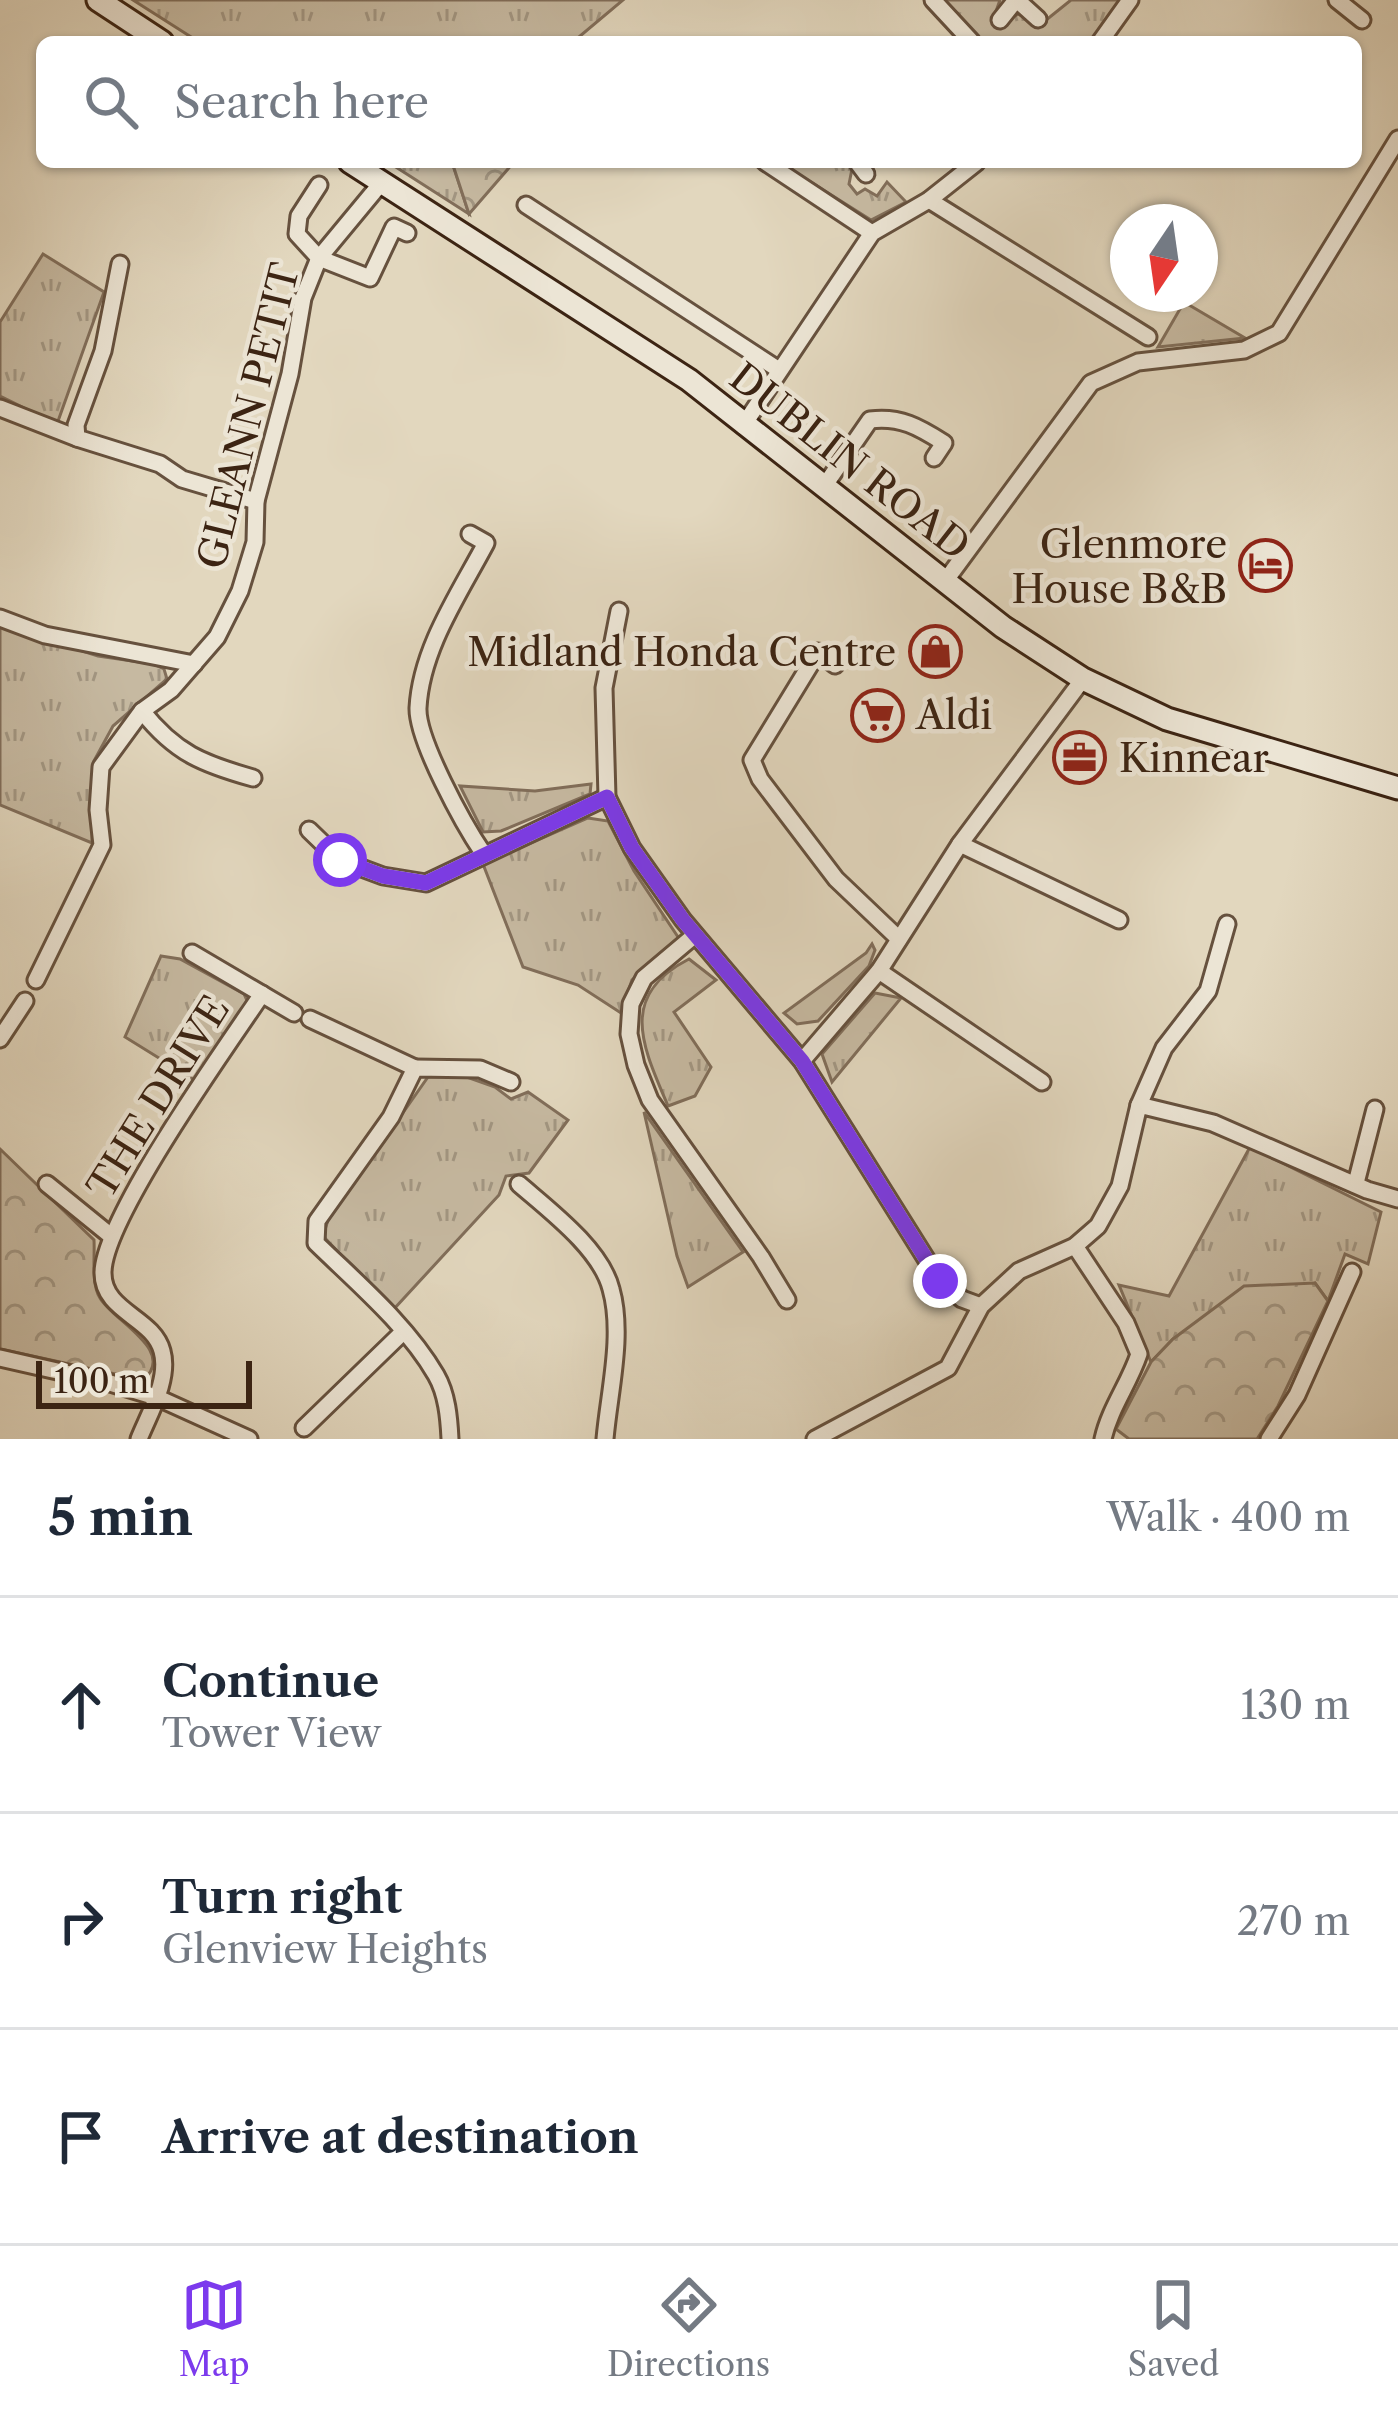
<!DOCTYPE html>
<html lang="en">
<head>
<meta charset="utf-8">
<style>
	:root { --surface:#fff; --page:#f6f6f7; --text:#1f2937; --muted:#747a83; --line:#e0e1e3; --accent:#7c3aed }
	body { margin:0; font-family:"Libre Caslon Text",serif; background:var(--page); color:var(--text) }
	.compass { position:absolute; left:1110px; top:204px; width:108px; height:108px; border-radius:50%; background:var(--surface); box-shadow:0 3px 9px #0004; rotate:193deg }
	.scale { position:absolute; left:36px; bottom:30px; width:216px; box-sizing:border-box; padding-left:12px; border:6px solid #3c2413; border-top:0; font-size:33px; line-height:42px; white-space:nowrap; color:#3c2413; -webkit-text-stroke:9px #ece5d5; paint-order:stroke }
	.stop { position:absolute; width:36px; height:36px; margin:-27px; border:9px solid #7c3aed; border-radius:50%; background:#fff }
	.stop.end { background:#7c3aed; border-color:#fff; box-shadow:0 3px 12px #0008 }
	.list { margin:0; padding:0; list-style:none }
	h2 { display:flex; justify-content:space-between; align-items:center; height:156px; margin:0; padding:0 48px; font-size:51px }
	h2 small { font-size:39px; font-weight:400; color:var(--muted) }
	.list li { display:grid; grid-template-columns:78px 1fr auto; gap:36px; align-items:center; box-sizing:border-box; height:216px; padding:0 48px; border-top:3px solid var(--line) }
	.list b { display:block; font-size:45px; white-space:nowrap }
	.list p { margin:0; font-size:39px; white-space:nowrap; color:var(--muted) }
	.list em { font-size:39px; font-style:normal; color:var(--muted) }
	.icon { flex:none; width:66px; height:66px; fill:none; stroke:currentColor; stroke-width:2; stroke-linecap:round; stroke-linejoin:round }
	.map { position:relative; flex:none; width:1398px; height:1439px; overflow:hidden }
	.search { position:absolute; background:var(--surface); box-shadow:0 3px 9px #0004; left:36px; right:36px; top:36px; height:132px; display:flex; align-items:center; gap:30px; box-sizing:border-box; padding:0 42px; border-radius:18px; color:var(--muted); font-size:45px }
	.sheet { height:804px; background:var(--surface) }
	nav { display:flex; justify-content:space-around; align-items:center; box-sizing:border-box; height:168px; border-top:3px solid var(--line); background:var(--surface); font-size:33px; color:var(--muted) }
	nav a { display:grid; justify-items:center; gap:6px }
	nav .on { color:var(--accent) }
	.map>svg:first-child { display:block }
</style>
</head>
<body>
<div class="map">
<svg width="1398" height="1439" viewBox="0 0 1398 1439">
	<defs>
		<pattern id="grass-tufts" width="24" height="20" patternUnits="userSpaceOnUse" patternTransform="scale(3)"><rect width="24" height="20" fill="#c6b9a1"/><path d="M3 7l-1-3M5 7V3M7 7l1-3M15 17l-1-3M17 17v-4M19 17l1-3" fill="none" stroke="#a29682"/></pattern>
		<pattern id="forest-crowns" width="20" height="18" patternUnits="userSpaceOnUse" patternTransform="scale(3)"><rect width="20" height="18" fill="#c6b9a1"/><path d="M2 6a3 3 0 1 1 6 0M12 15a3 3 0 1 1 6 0" fill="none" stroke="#a29682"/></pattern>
	</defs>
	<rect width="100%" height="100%" fill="#e2d7be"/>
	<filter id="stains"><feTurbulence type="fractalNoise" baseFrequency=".00167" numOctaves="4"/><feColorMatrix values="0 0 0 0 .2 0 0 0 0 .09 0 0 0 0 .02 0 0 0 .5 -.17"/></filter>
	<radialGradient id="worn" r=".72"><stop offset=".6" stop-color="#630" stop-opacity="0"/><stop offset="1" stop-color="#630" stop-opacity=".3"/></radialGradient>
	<!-- grass -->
	<g fill="url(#grass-tufts)" stroke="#816e5a" stroke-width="3">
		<polygon points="133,0 623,0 573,42 199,42"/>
		<polygon points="941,0 1000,0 994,17 1003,24 1018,14 1040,25 1071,0 1120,0 1090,42 980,42"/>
		<polygon points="388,162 452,162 469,214"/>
		<polygon points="779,162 845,162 852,169 849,184 857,194 865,189 877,196 887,182 906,202 871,220"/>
		<polygon points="43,254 104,292 57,424 0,396 0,322"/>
		<polygon points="1184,302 1245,338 1158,347"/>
		<polygon points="0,625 98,656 153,664 164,669 167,679 113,726 94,761 92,843 0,805"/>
		<polygon points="591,784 590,794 501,831 483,832 460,786 535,791"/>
		<polygon points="588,818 608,821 634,871 680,940 632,980 621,1013 578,985 523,967 483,864"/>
		<polygon points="872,944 875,950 869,966 818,1021 797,1024 784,1013 866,953"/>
		<polygon points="161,956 180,959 244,994 249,1005 196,1081 125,1037"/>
		<path d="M689 959 716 980 674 1012 711 1067 695 1096 668 1106C643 1047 617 996 689 959Z"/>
		<polygon points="875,993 901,998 832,1082 822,1054"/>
		<polygon points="464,1076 495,1087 511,1099 528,1092 568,1120 529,1173 506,1176 499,1195 393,1310 323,1236 328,1220 428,1077"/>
		<polygon points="644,1112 743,1252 688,1287 677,1256"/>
		<polygon points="1250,1147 1381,1212 1368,1264 1345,1254 1328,1301 1315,1283 1173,1339 1151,1362 1119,1285 1169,1296"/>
	</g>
	<!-- forest -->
	<g fill="url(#forest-crowns)" stroke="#816e5a" stroke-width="3">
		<polygon points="452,162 514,162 469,214"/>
		<path d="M0 1149 94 1240C95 1258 91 1284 100 1298 113 1321 178 1351 143 1380L0 1349Z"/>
		<polygon points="1315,1283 1328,1301 1278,1406 1257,1439 1129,1439 1116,1429 1151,1362 1173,1339 1244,1286"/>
	</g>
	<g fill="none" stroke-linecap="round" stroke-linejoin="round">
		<defs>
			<g id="street">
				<polyline points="933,0 972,42"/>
				<polyline points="1017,0 1038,19"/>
				<polyline points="1337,0 1362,20"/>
				<polyline points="1000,20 1016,0"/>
				<polyline points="1100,42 1130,0"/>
				<polyline points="765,162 872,233"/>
				<polyline points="857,162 866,174"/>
				<polyline points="319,185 299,216 297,234 319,258 370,278 394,227 407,233"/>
				<polyline points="929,200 1148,337"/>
				<polyline points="526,205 779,370"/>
				<polyline points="120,264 103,351 76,425 77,438 160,464 182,479 256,501"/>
				<polyline points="0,408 77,438"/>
				<polyline points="743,426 872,233 929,200 977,162"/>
				<path d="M823 488 870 420C900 416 919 427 944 443L934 458"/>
				<path d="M470 534 486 543C459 594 421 649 418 708 417 740 464 825 483 853"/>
				<polyline points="946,580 1091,383 1138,362 1244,350 1279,333 1398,139"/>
				<polyline points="619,611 604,688 607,797 632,848 683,920 802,1061 940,1281 962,1299 981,1306"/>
				<polyline points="0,618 45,635 194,664"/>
				<polyline points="835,665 818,652 752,760 760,779 836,879 899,939"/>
				<path d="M142 711C175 753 203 764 253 778"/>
				<polyline points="309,830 340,860 383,876 426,883 607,797"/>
				<polyline points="960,844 1119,920"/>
				<polyline points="695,935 644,978 631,1004 629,1034 636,1065 650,1100 761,1257 787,1300"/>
				<polyline points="192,953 294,1013"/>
				<polyline points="879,971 1042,1082"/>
				<polyline points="36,980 102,845 98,810 101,767 142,711 171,690 217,637 240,591 255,542 256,501 290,374 303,298 319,258 382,182"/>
				<polyline points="310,1019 415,1068"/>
				<polyline points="0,1039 25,1001"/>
				<polyline points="802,1061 879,971 960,844 1083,679"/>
				<polyline points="1139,1105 1164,1048 1208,991 1227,924"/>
				<polyline points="1356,1183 1375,1109"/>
				<polyline points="47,1184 111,1236"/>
				<path d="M519 1184C549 1210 601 1249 611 1289 624 1335 609 1392 605 1439"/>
				<path d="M1075 1246 1126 1323 1139 1354C1129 1384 1110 1408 1103 1439"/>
				<polyline points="0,1358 110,1383 156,1397 249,1439"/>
				<polyline points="304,1428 403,1332"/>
				<path d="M139 1439C149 1414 170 1379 162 1351 153 1317 103 1312 103 1273 103 1219 227 1046 262 994"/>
				<path d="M450 1439C449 1418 447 1394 436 1375 407 1325 357 1283 316 1243L317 1221 391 1117 415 1068 480 1069 511 1082"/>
				<polyline points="815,1439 948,1368 981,1306 1019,1271 1075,1246 1098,1226 1120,1186 1139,1105 1213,1123 1367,1190 1398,1199"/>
				<polyline points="1269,1439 1297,1395 1352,1272"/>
			</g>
			<g id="secondary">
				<polyline points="98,0 162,42"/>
				<polyline points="350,162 689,380 1003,627 1083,679 1167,719 1398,788"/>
			</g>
		</defs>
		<!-- street casing -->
		<use href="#street" stroke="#66513e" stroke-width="21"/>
		<!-- secondary casing -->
		<use href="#secondary" stroke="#3c2413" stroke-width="27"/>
		<!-- street -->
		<use href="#street" stroke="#ece5d5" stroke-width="15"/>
		<!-- secondary -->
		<use href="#secondary" stroke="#ece5d5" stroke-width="21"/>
	</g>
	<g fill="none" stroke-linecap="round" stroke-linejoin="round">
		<!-- route -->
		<polyline stroke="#7c3aed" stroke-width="15" points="340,860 383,876 426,883 607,797 632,848 683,920 802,1061 940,1281"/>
	</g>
	<!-- icons -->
	<defs>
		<symbol id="hotel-ring" viewBox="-11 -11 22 22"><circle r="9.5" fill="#ece5d5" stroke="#8f2418" stroke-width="1.5"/><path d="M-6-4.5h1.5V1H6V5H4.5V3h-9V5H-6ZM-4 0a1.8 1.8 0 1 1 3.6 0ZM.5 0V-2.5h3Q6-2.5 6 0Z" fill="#8f2418"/></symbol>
		<symbol id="shop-ring" viewBox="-11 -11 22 22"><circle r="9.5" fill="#ece5d5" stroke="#8f2418" stroke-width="1.5"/><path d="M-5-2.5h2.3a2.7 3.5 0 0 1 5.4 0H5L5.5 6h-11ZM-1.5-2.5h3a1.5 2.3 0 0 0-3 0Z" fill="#8f2418"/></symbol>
		<symbol id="supermarket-ring" viewBox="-11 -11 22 22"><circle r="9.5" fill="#ece5d5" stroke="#8f2418" stroke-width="1.5"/><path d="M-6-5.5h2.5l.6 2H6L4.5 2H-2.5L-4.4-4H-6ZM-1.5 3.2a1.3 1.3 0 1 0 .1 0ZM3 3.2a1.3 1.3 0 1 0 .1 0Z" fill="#8f2418"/></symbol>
		<symbol id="office-ring" viewBox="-11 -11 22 22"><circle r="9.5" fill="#ece5d5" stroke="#8f2418" stroke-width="1.5"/><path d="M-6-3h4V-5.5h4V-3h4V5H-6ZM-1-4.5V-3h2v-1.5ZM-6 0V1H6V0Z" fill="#8f2418"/></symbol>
	</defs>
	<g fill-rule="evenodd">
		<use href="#hotel-ring" x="1236" y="536" width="59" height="59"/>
		<use href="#shop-ring" x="906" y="622" width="59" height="59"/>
		<use href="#supermarket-ring" x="848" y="686" width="59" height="59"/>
		<use href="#office-ring" x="1050" y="728" width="59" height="59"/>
	</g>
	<g text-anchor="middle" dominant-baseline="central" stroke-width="9" stroke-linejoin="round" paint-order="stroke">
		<!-- street labels -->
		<g font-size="39" fill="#3c2413" stroke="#ece5d5">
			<text transform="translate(248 416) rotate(-76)">GLEANN PETIT</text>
			<text transform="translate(850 461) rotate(38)">DUBLIN ROAD</text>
			<text transform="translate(158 1097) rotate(-58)">THE DRIVE</text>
		</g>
		<!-- poi labels -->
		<g font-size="39" fill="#3c2413" stroke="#ece5d5" text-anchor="end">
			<text x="1227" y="544">Glenmore<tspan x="1227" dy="45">House B&amp;B</tspan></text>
			<text x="896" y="652">Midland Honda Centre</text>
			<text x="916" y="715" text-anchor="start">Aldi</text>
			<text x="1119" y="758" text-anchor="start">Kinnear</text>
		</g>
	</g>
	<rect width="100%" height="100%" filter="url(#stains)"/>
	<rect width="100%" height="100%" fill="url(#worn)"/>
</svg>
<svg class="compass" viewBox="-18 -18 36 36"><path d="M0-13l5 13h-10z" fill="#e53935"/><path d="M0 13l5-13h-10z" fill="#747a83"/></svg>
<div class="scale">100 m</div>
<div class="stop" style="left:340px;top:860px"></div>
<div class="stop end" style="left:940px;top:1281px"></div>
<div class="search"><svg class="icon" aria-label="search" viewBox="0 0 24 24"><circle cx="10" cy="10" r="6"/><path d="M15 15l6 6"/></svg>Search here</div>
</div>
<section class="sheet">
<h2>5 min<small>Walk · 400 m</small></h2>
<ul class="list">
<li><svg class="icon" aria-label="ahead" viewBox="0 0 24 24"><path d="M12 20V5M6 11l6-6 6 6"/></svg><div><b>Continue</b><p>Tower View</p></div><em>130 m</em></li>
<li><svg class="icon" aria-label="right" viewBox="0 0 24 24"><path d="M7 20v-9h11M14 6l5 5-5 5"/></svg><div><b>Turn right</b><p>Glenview Heights</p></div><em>270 m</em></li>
<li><svg class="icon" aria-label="arrive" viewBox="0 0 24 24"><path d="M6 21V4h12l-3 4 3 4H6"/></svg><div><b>Arrive at destination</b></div></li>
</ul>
</section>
<nav>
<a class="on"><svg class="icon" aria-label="map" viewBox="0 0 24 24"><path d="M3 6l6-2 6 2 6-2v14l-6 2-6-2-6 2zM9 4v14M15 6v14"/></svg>Map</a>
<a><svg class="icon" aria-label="directions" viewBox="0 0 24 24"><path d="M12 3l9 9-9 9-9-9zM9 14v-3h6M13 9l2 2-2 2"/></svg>Directions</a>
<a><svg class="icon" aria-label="saved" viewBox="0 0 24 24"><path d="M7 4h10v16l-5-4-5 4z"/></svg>Saved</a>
</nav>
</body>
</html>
